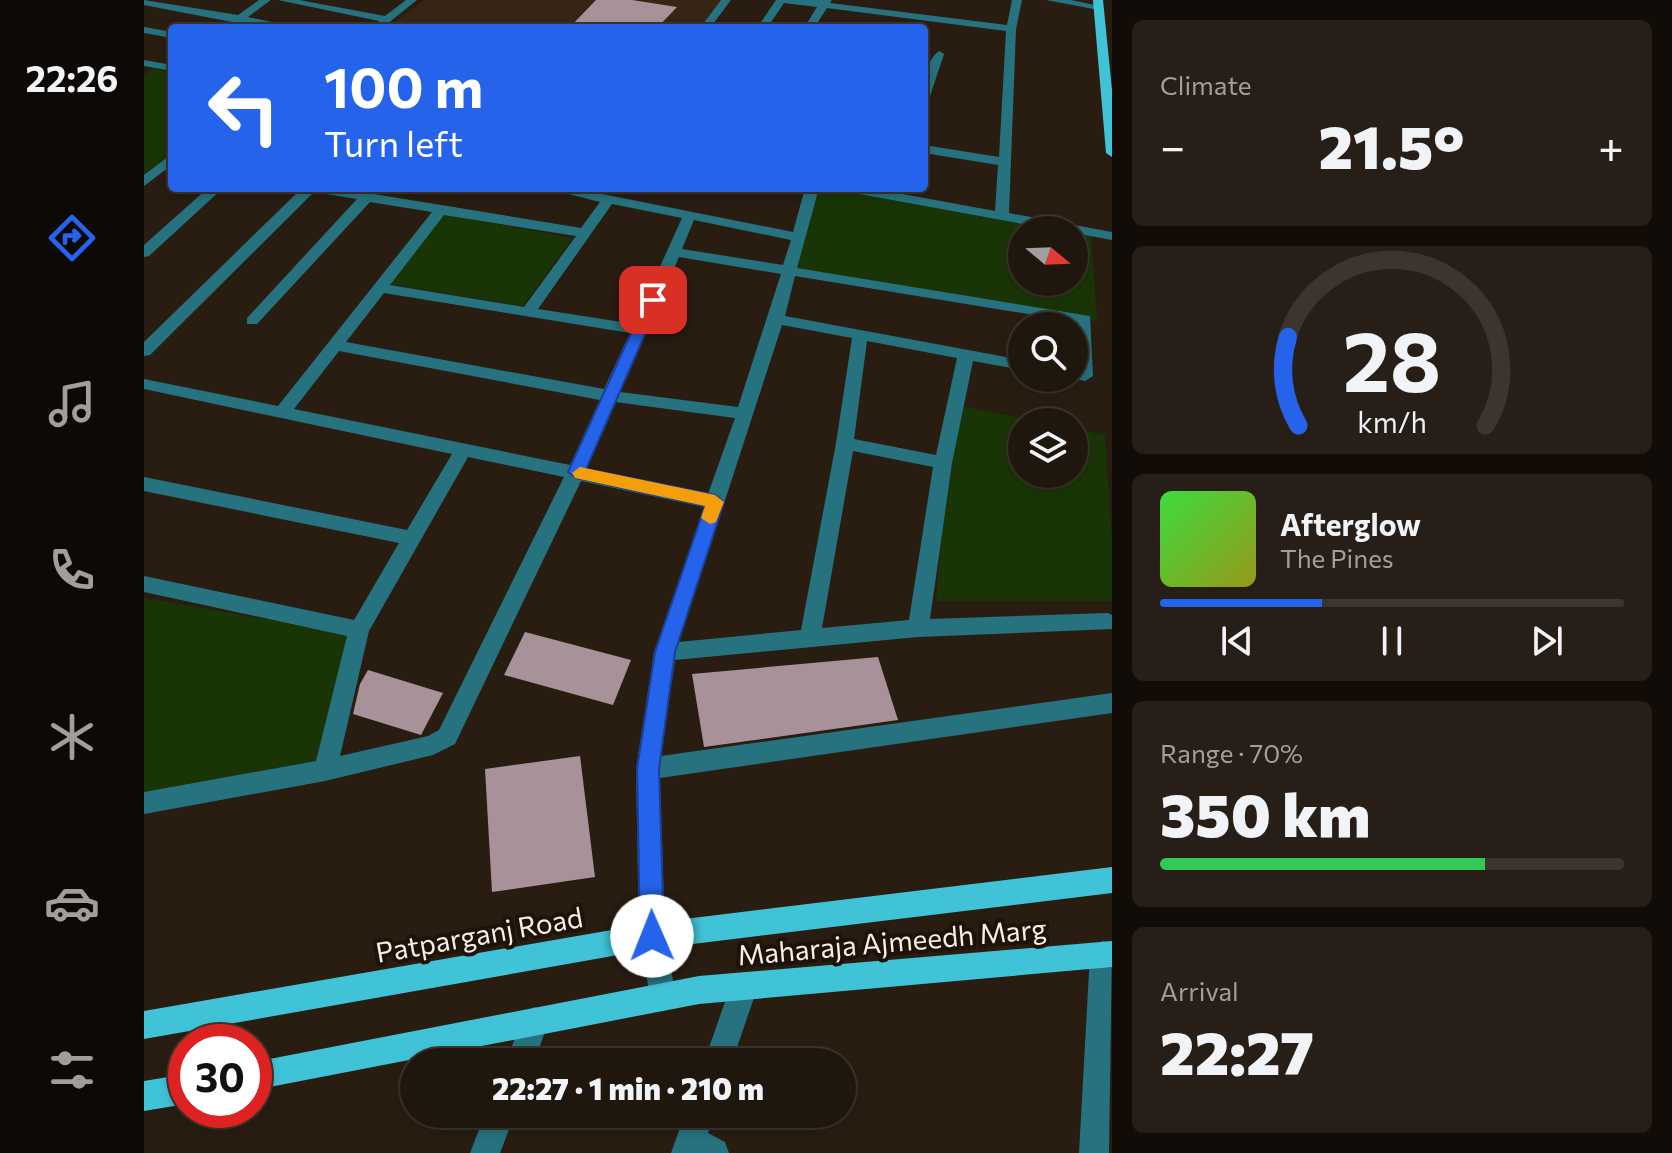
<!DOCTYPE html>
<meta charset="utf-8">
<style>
body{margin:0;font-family:Commissioner,sans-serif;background:#271f17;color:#f1f3f6;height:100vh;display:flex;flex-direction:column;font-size:30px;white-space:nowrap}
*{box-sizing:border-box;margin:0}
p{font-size:26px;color:#a19f9e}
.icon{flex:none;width:44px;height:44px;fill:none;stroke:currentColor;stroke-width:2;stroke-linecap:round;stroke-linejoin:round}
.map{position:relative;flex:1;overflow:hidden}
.drawer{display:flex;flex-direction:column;gap:20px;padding:20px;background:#110c08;width:560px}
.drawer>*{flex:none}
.top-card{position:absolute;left:24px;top:24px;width:760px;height:168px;border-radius:8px;box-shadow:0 4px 12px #0003,0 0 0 2px #3c352e;background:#2563eb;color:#fff;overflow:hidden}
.needle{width:52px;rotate:109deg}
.controls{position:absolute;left:864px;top:216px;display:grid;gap:16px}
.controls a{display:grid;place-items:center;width:80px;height:80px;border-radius:50%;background:#1f160e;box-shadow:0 4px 12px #0003,0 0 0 2px #3c352e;font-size:40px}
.speed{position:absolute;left:24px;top:1024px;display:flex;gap:16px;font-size:40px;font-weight:700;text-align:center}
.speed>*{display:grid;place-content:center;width:104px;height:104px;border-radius:50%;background:#1f160e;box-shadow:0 4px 12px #0003,0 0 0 2px #3c352e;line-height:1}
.speed .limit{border:12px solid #d22;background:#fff;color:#111}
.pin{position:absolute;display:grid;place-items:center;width:68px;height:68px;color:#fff;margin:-34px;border-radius:16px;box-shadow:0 4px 12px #0006}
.me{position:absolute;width:88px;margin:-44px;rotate:359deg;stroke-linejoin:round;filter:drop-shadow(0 0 6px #0008)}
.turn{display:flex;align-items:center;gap:28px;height:168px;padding:0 24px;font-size:36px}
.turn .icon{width:104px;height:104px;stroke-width:2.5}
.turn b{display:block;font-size:56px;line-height:68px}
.big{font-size:60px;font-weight:800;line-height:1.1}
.drawer .widget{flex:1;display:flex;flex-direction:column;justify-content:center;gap:12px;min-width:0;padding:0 28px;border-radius:12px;background:#271f17}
.drawer .dial{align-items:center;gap:0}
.dial svg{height:208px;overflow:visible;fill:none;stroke:#3c352e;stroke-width:7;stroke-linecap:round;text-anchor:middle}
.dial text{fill:#f1f3f6;stroke:none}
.song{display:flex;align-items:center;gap:24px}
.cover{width:96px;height:96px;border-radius:12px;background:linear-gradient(135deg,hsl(120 70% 55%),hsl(60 70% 35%))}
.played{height:8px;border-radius:4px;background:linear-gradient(90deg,#2563eb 35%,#3c352e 35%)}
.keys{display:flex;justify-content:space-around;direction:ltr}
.heat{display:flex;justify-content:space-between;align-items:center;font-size:44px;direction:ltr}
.charge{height:12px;border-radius:6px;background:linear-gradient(90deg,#34c759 70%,#3c352e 0)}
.trip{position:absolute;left:256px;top:1048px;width:456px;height:80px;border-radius:40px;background:#1f160e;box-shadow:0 4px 12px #0003,0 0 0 2px #3c352e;font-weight:800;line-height:80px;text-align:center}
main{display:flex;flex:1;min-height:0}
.dock{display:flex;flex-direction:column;width:144px;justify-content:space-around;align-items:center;background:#0c0906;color:#a19f9e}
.dock .icon{width:56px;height:56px}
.dock .on{color:#2563eb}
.dock b{font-size:36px;color:#f1f3f6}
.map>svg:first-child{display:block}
.built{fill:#362415}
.green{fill:#193506;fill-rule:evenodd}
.building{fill:#a8929a}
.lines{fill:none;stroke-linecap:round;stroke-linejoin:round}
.minor{fill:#26737f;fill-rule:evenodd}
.major{fill:#41c3d7;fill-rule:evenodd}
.route{fill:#2563eb;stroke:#184099;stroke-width:2}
.slow{fill:#f59e0b}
.labels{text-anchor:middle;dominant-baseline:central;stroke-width:8;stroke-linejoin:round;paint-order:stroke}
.near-street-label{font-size:28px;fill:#f7eee7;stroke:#1f1309}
</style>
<main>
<nav class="dock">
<b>22:26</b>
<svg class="icon on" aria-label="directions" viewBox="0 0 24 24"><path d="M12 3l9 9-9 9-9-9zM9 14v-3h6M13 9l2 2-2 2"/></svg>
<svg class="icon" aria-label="music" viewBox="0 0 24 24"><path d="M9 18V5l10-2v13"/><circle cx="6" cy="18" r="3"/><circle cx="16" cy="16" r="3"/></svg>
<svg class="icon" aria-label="phone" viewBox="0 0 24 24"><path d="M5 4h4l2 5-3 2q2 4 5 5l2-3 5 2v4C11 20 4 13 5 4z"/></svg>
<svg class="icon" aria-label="climate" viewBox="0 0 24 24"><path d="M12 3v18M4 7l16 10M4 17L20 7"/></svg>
<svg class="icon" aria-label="car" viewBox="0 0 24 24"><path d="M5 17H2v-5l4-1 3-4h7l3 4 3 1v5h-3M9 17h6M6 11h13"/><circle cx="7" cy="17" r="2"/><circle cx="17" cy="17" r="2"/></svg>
<svg class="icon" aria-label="filters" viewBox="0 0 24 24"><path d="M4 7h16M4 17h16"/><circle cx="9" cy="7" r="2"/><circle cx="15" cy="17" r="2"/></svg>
</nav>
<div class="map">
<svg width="968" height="1153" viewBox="0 0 968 1153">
<rect width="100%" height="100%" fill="#291d12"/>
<path class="built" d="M280,0h298l-21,28h-314z"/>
<g class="green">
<path d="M9,69l19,3v91l-28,23v-111z"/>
<path d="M668,188h36l243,44 6,89 -308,-49zM878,230h52v52h-52z"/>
<path d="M299,214l129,24 -49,68 -133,-22z"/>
<path d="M807,404l91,18h-20v52h52v-46l31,7 7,105v61h-176z"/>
<path d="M0,598l208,36 -41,145 -167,25z"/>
</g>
<g class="building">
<path d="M452,0h36l45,7 -20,21h-88z"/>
<path d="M381,632l106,28 -18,45 -109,-30z"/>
<path d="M734,657l20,63 -194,27 -12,-73z"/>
<path d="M224,670l75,23 -22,42 -68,-21 7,-30z"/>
<path d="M436,756l15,121 -103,15 -7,-123z"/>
</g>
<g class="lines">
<g class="minor">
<path d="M0,0l94,15 21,-15h12l-23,17 53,11 -64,-5 -93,-18z"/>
<path d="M134,0h21l86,16 21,-16h11l-35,28 -10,-1 7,-6z"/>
<path d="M577,0h10l-21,28h-10z"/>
<path d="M632,0h56l-2,3 177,22 5,-25h10l-6,29 -7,184 103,19v8l-38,-7v-3h-18l-213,-39 -2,-3h29l125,23 3,-46 -74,-12v-8l75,12 7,-126 -179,-23 -13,20h-10l13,-21 -33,-4 -17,25h-10z"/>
<path d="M902,0h25l33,7 -5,3z"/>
<path d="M0,27l28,5v6l-28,-5z"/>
<path d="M795,51l5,3 -14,42 -6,3c0,-16 1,-38 15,-48z"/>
<path d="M0,60l28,5v6l-28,-5z"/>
<path d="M28,154v11l-28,21v-11z"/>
<path d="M64,188h15l-74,68 -5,1v-12z"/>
<path d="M158,188h35l244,40 19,-26 -55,-14h27l221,44 12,-44h14l-22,80 293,48 3,60 -8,5 -16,-3h5v-9h3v-47l-282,-46 -10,40 237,44v10l-49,-9 -21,102 -22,156 178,-6 4,2v14l-194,8 -243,23 -14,96 451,-63v20l-452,65 5,158 11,61 -4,10 -10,4 -10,-4 -13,-71 -3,-167 18,-117 50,-145 -123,-26 -126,263 -22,11 -108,26 -181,33v-22l172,-31 31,-125 -203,-44v-16l210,44 45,-77 -255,-52v-14l263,53 45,-76 -308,-65v-10l134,27 154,-194 -62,-10 -113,122h-10v-6l110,-119 -43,-7 -164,163 -6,1v-14zM468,204l70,14 -48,106 -96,-15zM300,215l132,21 -52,71 -134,-22zM550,220l97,20 -8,25 -101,-16zM535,257l102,17 -43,133 -118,-15zM240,293l246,40 -26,56 -258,-47zM638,325l70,13 -16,105 -35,187 -122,12zM723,341l90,17 -21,97 -82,-16zM195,351l261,49 -30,65 -276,-56zM471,402l120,16 -27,76 -122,-25zM709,451l80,16 -24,153 -87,8zM324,457l96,20 -125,253 -11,6 -88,20 29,-125z"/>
<path d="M959,941l9,3 -3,209h-30l11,-199 4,-9z"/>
<path d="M600,972l10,4 4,10 -26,76h-28l30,-86z"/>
<path d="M391,1007l10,4 4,10 -15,41h-28l19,-51z"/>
<path d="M341,1114h30l-15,39h-30z"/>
<path d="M541,1114h30l-7,19 17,9 4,11h-58z"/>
</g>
<g class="major">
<path d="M949,0h10l9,90v67l-6,-4z"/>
<path d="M968,867v26l-460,56 -508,90v-28l508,-88z"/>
<path d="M968,941v26l-413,37 -445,86v-28l445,-86z"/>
<path d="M42,1074v30l-42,7v-30z"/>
</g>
</g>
<path class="route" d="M509,295l7,5 -74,169 129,26 9,7 -49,150 -16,117 5,167 -4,8 -8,4 -9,-4 -3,-8 -3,-167 18,-117 50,-146 -129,-28 -8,-6 78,-172z"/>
<path class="slow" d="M436,467l135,28 9,7 -8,20 -6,2 -9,-6 4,-12 -130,-28 -3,-5z"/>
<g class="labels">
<g class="near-street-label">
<text transform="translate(335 934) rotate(-10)">Patparganj Road</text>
<text transform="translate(748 941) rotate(-5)">Maharaja Ajmeedh Marg</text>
</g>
</g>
</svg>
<div class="controls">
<a><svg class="needle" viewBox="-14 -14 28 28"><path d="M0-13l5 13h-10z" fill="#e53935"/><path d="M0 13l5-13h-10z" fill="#a19f9e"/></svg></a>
<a><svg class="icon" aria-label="search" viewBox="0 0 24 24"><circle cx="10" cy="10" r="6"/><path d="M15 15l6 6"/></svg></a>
<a><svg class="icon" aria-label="layers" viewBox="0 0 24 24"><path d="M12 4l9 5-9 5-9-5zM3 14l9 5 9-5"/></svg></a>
</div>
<div class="speed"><div class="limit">30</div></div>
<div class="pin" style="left:509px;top:300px;background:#d93025"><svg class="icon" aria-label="arrive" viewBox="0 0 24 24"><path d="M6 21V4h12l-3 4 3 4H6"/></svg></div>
<svg class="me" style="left:508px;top:936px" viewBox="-20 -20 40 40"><circle r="19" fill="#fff"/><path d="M0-13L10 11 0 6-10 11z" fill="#2563eb"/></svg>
<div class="trip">22:27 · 1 min · 210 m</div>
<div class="top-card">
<div class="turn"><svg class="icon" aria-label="left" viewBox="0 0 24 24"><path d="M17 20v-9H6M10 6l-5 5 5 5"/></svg><div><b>100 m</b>Turn left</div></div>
</div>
</div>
<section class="drawer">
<div class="widget"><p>Climate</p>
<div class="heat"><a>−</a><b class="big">21.5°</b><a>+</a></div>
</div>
<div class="widget dial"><svg viewBox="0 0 100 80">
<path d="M14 69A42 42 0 1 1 86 69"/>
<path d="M14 69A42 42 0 0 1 10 35" stroke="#2563eb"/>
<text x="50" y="56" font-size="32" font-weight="700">28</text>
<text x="50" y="72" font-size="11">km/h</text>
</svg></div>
<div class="widget">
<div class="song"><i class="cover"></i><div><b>Afterglow</b><p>The Pines</p></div></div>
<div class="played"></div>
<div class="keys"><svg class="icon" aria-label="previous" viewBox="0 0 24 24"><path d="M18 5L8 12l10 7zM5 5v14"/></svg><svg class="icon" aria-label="pause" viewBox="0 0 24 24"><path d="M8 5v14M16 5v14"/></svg><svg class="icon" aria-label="next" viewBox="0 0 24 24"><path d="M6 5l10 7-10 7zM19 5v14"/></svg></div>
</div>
<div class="widget"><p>Range · 70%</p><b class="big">350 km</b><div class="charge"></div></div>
<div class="widget"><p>Arrival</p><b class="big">22:27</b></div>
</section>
</main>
